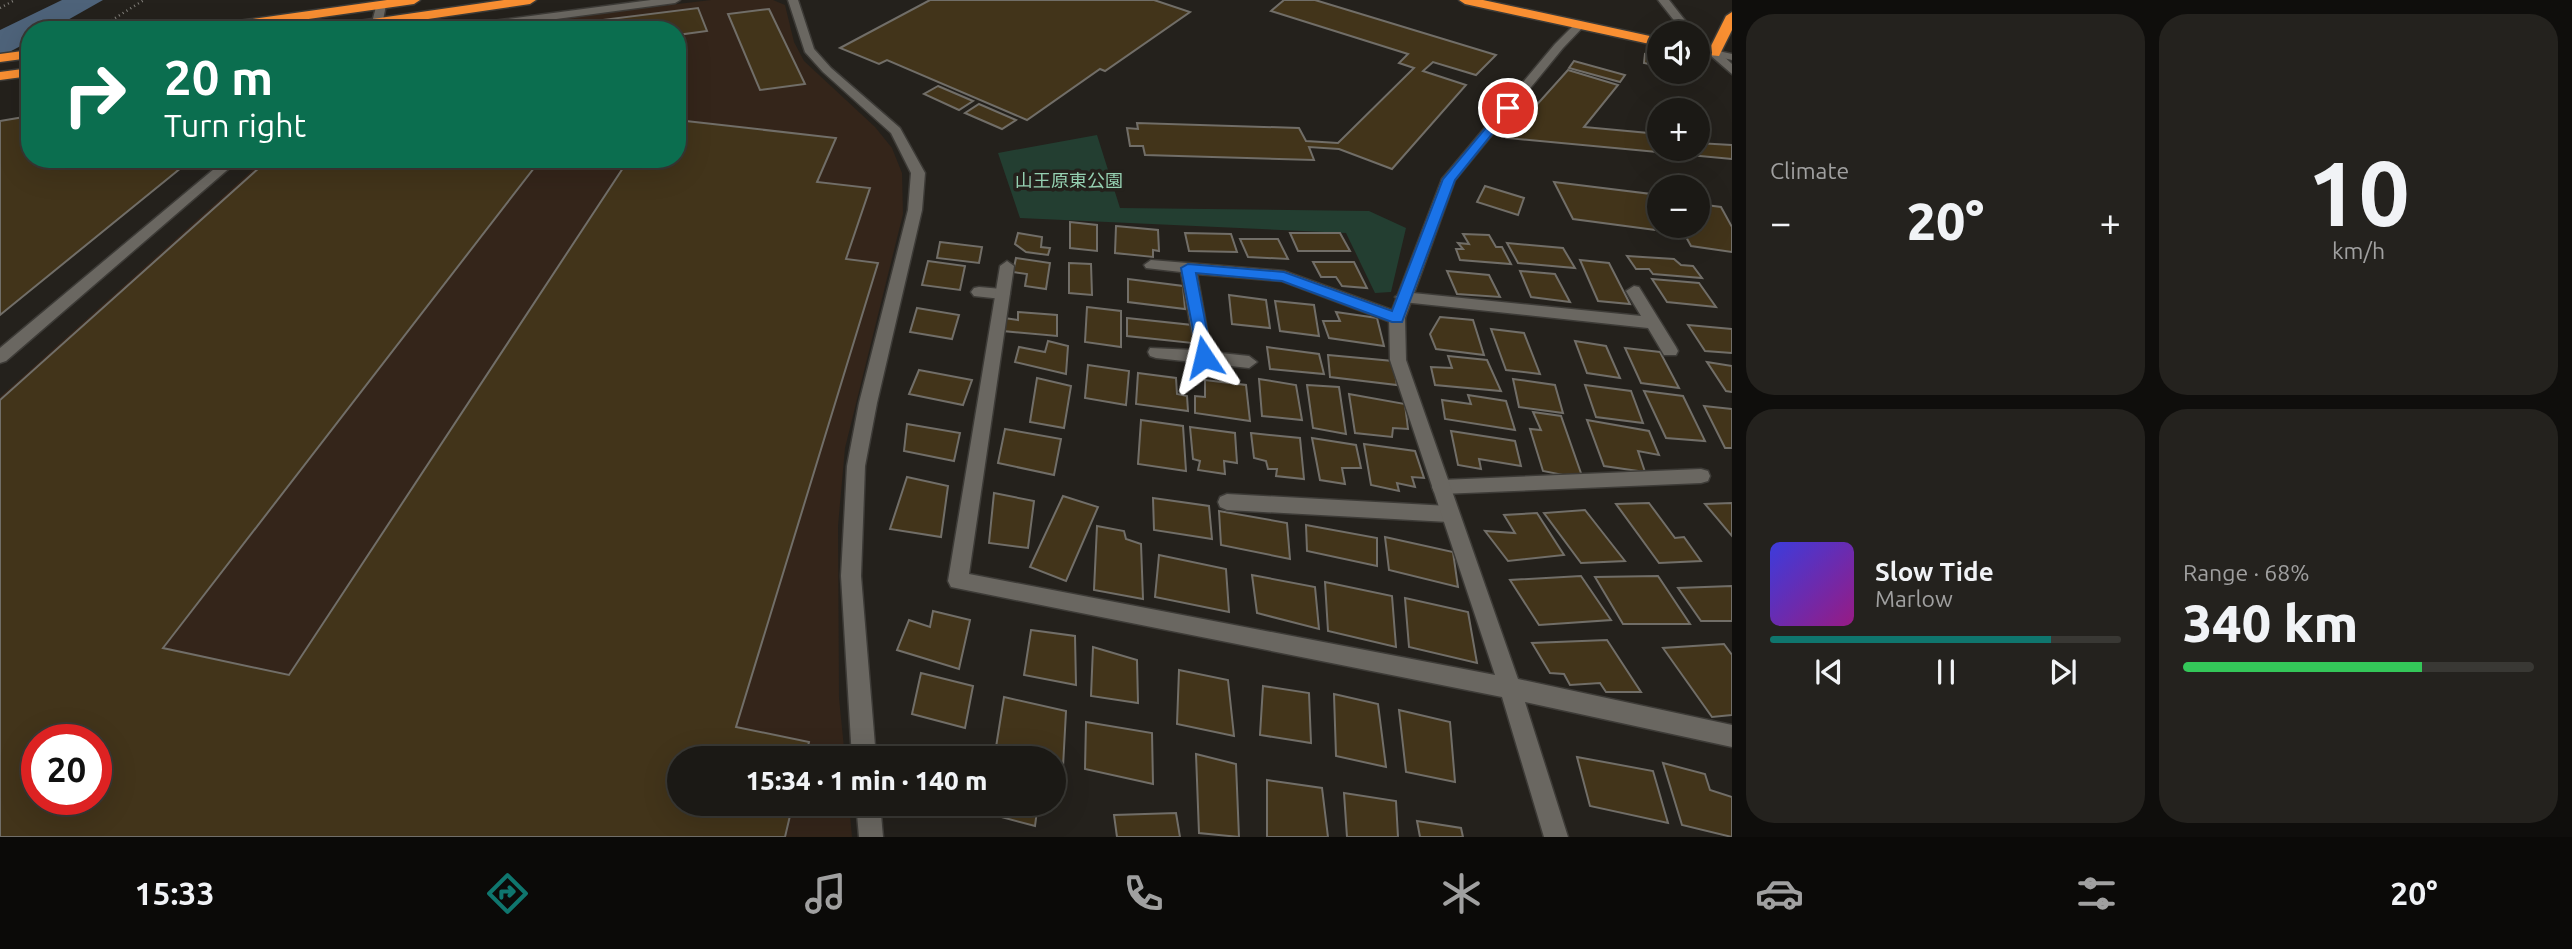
<!DOCTYPE html>
<meta charset="utf-8">
<style>
body{margin:0;font-family:Ubuntu,"Noto Sans JP",sans-serif;background:#24221e;color:#f1f3f6;height:100vh;display:flex;flex-direction:column;font-size:26px;white-space:nowrap}
*{box-sizing:border-box;margin:0}
p{font-size:23px;color:#a0a0a0}
.icon{flex:none;width:38px;height:38px;fill:none;stroke:currentColor;stroke-width:2;stroke-linecap:round;stroke-linejoin:round}
.map{position:relative;flex:1;overflow:hidden}
.side{display:flex;flex-direction:column;gap:14px;padding:14px;background:#0f0e0c;width:840px}
.side>*{flex:none}
.hud{position:absolute;left:21px;top:21px;width:665px;height:147px;border-radius:28px;box-shadow:0 7px 28px #0002,0 0 0 2px #393834;background:#0b6e4f;color:#fff;overflow:hidden}
.controls{position:absolute;left:1647px;top:21px;display:grid;gap:14px}
.controls a{display:grid;place-items:center;width:63px;height:63px;border-radius:50%;background:#1b1915;box-shadow:0 7px 28px #0002,0 0 0 2px #393834;font-size:35px}
.speed{position:absolute;left:21px;top:724px;display:flex;gap:14px;font-size:35px;font-weight:700;text-align:center}
.speed>*{display:grid;place-content:center;width:91px;height:91px;border-radius:50%;background:#1b1915;box-shadow:0 7px 28px #0002,0 0 0 2px #393834;line-height:1}
.speed .limit{border:10px solid #d22;background:#fff;color:#111}
.pin{position:absolute;display:grid;place-items:center;width:60px;height:60px;color:#fff;margin:-30px;border:4px solid #fff;border-radius:50%;box-shadow:0 2px 7px #0007}
.me{position:absolute;width:77px;margin:-38px;rotate:350deg;stroke-linejoin:round;filter:drop-shadow(0 0 5px #0008)}
.turn{display:flex;align-items:center;gap:24px;height:147px;padding:0 28px;font-size:32px}
.turn .icon{width:91px;height:91px;stroke-width:2.5}
.turn b{display:block;font-size:49px;line-height:60px}
.big{font-size:52px;font-weight:800;line-height:1.1}
.side .tile{flex:1;display:flex;flex-direction:column;justify-content:center;gap:10px;min-width:0;padding:0 24px;border-radius:28px;background:#24221e}
.side .dial{align-items:center;gap:0}
.dial b{font-size:91px;line-height:1}
.song{display:flex;align-items:center;gap:21px}
.cover{width:84px;height:84px;border-radius:10px;background:linear-gradient(135deg,hsl(240 70% 55%),hsl(310 70% 35%))}
.played{height:7px;border-radius:4px;background:linear-gradient(90deg,#0f766e 80%,#393834 80%)}
.keys{display:flex;justify-content:space-around;direction:ltr}
.heat{display:flex;justify-content:space-between;align-items:center;font-size:38px;direction:ltr}
.charge{height:10px;border-radius:5px;background:linear-gradient(90deg,#34c759 68%,#393834 0)}
.side .tiles{flex:1;display:grid;gap:14px;grid-template-columns:repeat(2,1fr)}
.trip{position:absolute;left:667px;top:746px;width:399px;height:70px;border-radius:35px;background:#1b1915;box-shadow:0 7px 28px #0002,0 0 0 2px #393834;font-weight:800;line-height:70px;text-align:center}
.tab-bar{display:flex;height:112px;justify-content:space-around;align-items:center;background:#0b0a08;color:#a0a0a0}
.tab-bar .icon{width:49px;height:49px}
.tab-bar .selected{color:#0f766e}
.tab-bar b{font-size:32px;color:#f1f3f6}
main{display:flex;flex:1;min-height:0}
.map>svg:first-child{display:block}
.industrial{fill:#34251a;fill-rule:evenodd}
.green{fill:#233e31}
.water{fill:#4e637a}
.building{fill:#42341a;stroke:#716e68;stroke-width:2;fill-rule:evenodd}
.lines{fill:none;stroke-linecap:round;stroke-linejoin:round}
.lane-casing{stroke:#3d3b37;stroke-width:3}
.street-casing{stroke:#3d3b37;stroke-width:3}
.secondary-casing{stroke:#3d3b37;stroke-width:3}
.highway-casing{stroke:#3d3b37;stroke-width:3}
.path{stroke:#84827d;stroke-width:2.5;stroke-dasharray:1 3.5;stroke-linecap:butt}
.lane{fill:#6a6761;fill-rule:evenodd}
.street{fill:#6a6761;fill-rule:evenodd}
.secondary{fill:#6a6761;fill-rule:evenodd}
.highway{fill:#f98f32;fill-rule:evenodd}
.route{fill:#1a73e8;stroke:#114b97;stroke-width:2}
.labels{text-anchor:middle;dominant-baseline:central;stroke-width:7;stroke-linejoin:round;paint-order:stroke}
.far-park-label{font-size:18px;fill:#95d0b1;stroke:#24211c}
</style>
<main>
<div class="map">
<svg width="1732" height="837" viewBox="0 0 1732 837">
<rect width="100%" height="100%" fill="#24211c"/>
<path class="industrial" d="M711,0h62l12,5 9,37 10,19 71,66 17,21 10,25 1,41 -58,234 -7,78 1,172 6,60h-166v45h170l3,34h-852v-440l265,-238h412v-129h-216zM37,740h59v60h-59z"/>
<path class="green" d="M1097,135l23,73 249,3 37,17 -15,64 -16,1 -29,-60 -326,-15 -22,-65z"/>
<path class="water" d="M62,0h41l-53,30h-20v11l-30,16v-27z"/>
<g class="building">
<path d="M930,0h224l36,12 -85,59 -5,-2 -73,51 -140,-60 -8,4 -39,-16z"/>
<path d="M1284,0h31l181,55 -20,20 -43,-13 -10,9 43,14 -74,84 -53,-20 -30,-2 5,13 -169,-5 -2,-9h-13l-3,-18 11,1 -1,-6 162,5 7,13 32,2 76,-75 -15,-5 9,-9 -137,-43z"/>
<path d="M698,8l9,23 -30,4v-5h-81l-2,-9z"/>
<path d="M769,9l36,75 -45,6 -32,-76z"/>
<path d="M1645,54l14,2v10l-15,-3z"/>
<path d="M1574,61l51,14 -5,7 -51,-14z"/>
<path d="M1568,70l50,15 -34,42 75,7v15h39v-6l34,2v14l-225,-21z"/>
<path d="M938,86l35,15 -14,9 -35,-16z"/>
<path d="M979,104l37,16 -14,9 -37,-16z"/>
<path d="M30,116v43h162l-192,156v-194z"/>
<path d="M677,120l159,18 -19,44 53,6 -24,71 32,4 -142,464 73,15 -4,16h-126v45h114l-8,34h-785v-437l269,-241h272l-378,489 126,27 340,-516h48zM37,740h59v60h-59z"/>
<path d="M1554,182l105,13v31h15l4,7 -105,-14z"/>
<path d="M1485,186l39,12 -6,17 -41,-13z"/>
<path d="M1698,204l23,3 11,20v25l-41,-6 -11,-20h18z"/>
<path d="M1070,222l27,3v26l-27,-3z"/>
<path d="M1116,226l42,4 1,21 -6,-1v7l-38,-4z"/>
<path d="M1018,233l24,4 -1,10 9,1 -2,7 -22,-3 -11,-8z"/>
<path d="M1185,233l46,1 6,18 -48,-1z"/>
<path d="M1290,233h50l10,18h-52z"/>
<path d="M1463,234l26,1 7,12h6l9,17 -51,-4 -4,-11h7l-5,-6 11,1z"/>
<path d="M1240,239h38l10,20 -40,-2z"/>
<path d="M940,242l42,5 -3,16 -42,-5z"/>
<path d="M1507,243l56,5 12,20 -57,-5z"/>
<path d="M1627,256l47,3 7,6 12,1 9,12 -49,-4 -4,-5h-13z"/>
<path d="M1016,258l34,5 -4,26 -21,-3 2,-12 -14,-2z"/>
<path d="M1580,260l29,3 21,41 -32,-3z"/>
<path d="M928,261l37,5 -5,24 -38,-5z"/>
<path d="M1313,262h41l13,26 -25,-2 -6,-9h-15z"/>
<path d="M1069,263l22,1 1,31 -23,-2z"/>
<path d="M1447,271l42,4 11,22 -43,-3z"/>
<path d="M1520,271l35,3 15,28 -39,-5z"/>
<path d="M1128,279l55,7 2,23 -57,-7z"/>
<path d="M1652,279l47,4 17,24 -49,-5z"/>
<path d="M1229,295l37,5 4,28 -38,-4z"/>
<path d="M1275,301l39,4 5,31 -39,-5z"/>
<path d="M1087,307l34,4v36l-36,-5z"/>
<path d="M917,308l42,7 -7,24 -42,-7z"/>
<path d="M1018,312l39,3v21l-54,-5 1,-13 14,2z"/>
<path d="M1336,312l41,6 7,28 -55,-8 -6,-17h17z"/>
<path d="M1440,317l33,3 11,35 -48,-6 -6,-15z"/>
<path d="M1127,318l65,7v18l-65,-7z"/>
<path d="M1688,325l44,4v24l-27,-2z"/>
<path d="M1491,329l33,4 16,41 -34,-4z"/>
<path d="M1048,341l20,5 -2,28 -51,-12 4,-15 26,5z"/>
<path d="M1575,341l31,5 14,32 -33,-5z"/>
<path d="M1267,347l52,7 5,20 -54,-5z"/>
<path d="M1625,348l35,4 19,36 -38,-5z"/>
<path d="M1328,355l65,6 4,24 -67,-8z"/>
<path d="M1448,356l39,4 14,31 -66,-6 -4,-18 21,1z"/>
<path d="M1707,362l25,4v26l-6,-1z"/>
<path d="M1088,365l41,6 -3,34 -41,-7z"/>
<path d="M919,370l53,10 -9,25 -54,-11z"/>
<path d="M1138,373l38,5 1,16 10,2 1,15 -52,-7z"/>
<path d="M1037,378l34,8 -7,42 -34,-6z"/>
<path d="M1259,379l37,6 6,35 -40,-4z"/>
<path d="M1513,379l42,6 8,28 -44,-6z"/>
<path d="M1205,380l41,5 4,36 -55,-8v-17l10,1z"/>
<path d="M1307,385l32,2 7,47 -33,-6z"/>
<path d="M1585,385l46,6 12,32 -47,-6z"/>
<path d="M1644,391l39,5 22,45 -39,-3z"/>
<path d="M1349,394l56,10 3,25 -15,-1 -1,9 -37,-4z"/>
<path d="M1468,395l38,6 9,29 -70,-11 -3,-19 29,4z"/>
<path d="M1704,406l28,3v39h-7z"/>
<path d="M1533,412l28,4 22,63 -40,-8 -13,-42 11,1z"/>
<path d="M1141,420l42,6 3,45 -48,-7z"/>
<path d="M1587,420l62,11 10,24 -21,-4 7,21 -41,-6z"/>
<path d="M907,424l53,9 -6,28 -50,-10z"/>
<path d="M1190,427l45,6 2,30 -13,-2 1,13 -27,-4 2,-9 -7,-2z"/>
<path d="M1005,429l56,10 -7,36 -56,-12z"/>
<path d="M1451,431l64,10 6,25 -42,-7 2,10 -23,-4z"/>
<path d="M1251,433l49,5 4,41 -28,-3 1,-7h-9l-2,-8 -12,-3z"/>
<path d="M1312,438l44,7 5,23h-19l3,16 -25,-4z"/>
<path d="M1364,444l51,7 9,27 -12,-1 3,10 -18,-4 2,8 -28,-6z"/>
<path d="M907,477l41,9 -7,51 -51,-8z"/>
<path d="M994,493l40,8 -6,47 -39,-5z"/>
<path d="M1063,496l35,11 -32,74 -36,-14z"/>
<path d="M1153,498l56,8 3,33 -58,-9z"/>
<path d="M1649,503l26,35 9,-1 17,24 -42,2 -43,-59z"/>
<path d="M1732,503v33l-27,-32z"/>
<path d="M1585,510l40,51 -44,2 -37,-50z"/>
<path d="M1219,511l68,12 3,36 -69,-14z"/>
<path d="M1537,513l27,42 -56,6 -23,-30 30,2 -11,-18z"/>
<path d="M1306,525l71,13v28l-70,-15z"/>
<path d="M1097,526l27,5 2,8 15,5 2,55 -49,-9z"/>
<path d="M1385,537l68,15 5,35 -69,-17z"/>
<path d="M1159,555l67,14 3,43 -74,-15z"/>
<path d="M1252,575l63,12 4,42 -62,-16z"/>
<path d="M1581,576l30,44 -72,5 -29,-45z"/>
<path d="M1658,576l32,48h-67l-28,-47z"/>
<path d="M1325,582l67,14 4,51 -68,-16z"/>
<path d="M1732,586v35h-31l-23,-33z"/>
<path d="M1405,598l63,14 9,51 -68,-16z"/>
<path d="M933,611l37,9 -11,49 -62,-19 12,-30 21,7z"/>
<path d="M1031,630l44,6 1,49 -52,-10z"/>
<path d="M1607,640l34,52h-35l-6,-9 -30,2 -6,-11 -14,-1 -18,-30z"/>
<path d="M1724,644l8,11v60l-20,2 -49,-69z"/>
<path d="M1093,647l44,13 1,43 -47,-7z"/>
<path d="M1179,670l49,10 6,56 -57,-12z"/>
<path d="M921,673l52,13 -8,42 -53,-14z"/>
<path d="M1263,686l46,7 2,50 -51,-8z"/>
<path d="M1334,694l44,10 8,63 -50,-11z"/>
<path d="M1004,697l62,14 -3,56 -9,-3v-6h-22l-36,-11z"/>
<path d="M1399,710l51,12 5,60 -49,-10z"/>
<path d="M1086,722l66,11 1,51 -68,-15z"/>
<path d="M1196,754l40,10 3,73 -40,-4z"/>
<path d="M1577,757l76,14 15,52 -78,-17z"/>
<path d="M1663,763l42,11 5,16 22,7v40l-50,-12z"/>
<path d="M1267,780l55,8 6,49h-61z"/>
<path d="M1344,793l52,8 2,36h-51z"/>
<path d="M949,803h89l-3,23z"/>
<path d="M1176,813l4,24h-63l-3,-22z"/>
<path d="M1417,821l44,7 2,9h-43z"/>
</g>
<g class="lines">
<g class="lane-casing">
<g id="lane">
<path d="M1658,0h11l26,33h-11z"/>
<path d="M1698,37l20,14v4h-8l-12,-10z"/>
<path d="M1151,260l133,11 119,43 2,4 -2,4h-12l-109,-41 -85,-7 14,78 38,4 8,6 -8,6 -93,-10 -6,-2 -2,-4 2,-4 45,2 -14,-78 -35,-4 -2,-3z"/>
<path d="M1634,286l5,1 37,60 2,4 -2,4h-12l-16,-27 -245,-26 -8,-5 8,-5 238,24 -15,-25z"/>
<path d="M979,287l23,2 8,5 -8,5 -28,-3 -3,-4 3,-4z"/>
<path d="M1701,469l7,2 2,5 -2,5 -7,2 -260,11 -7,-2 -2,-5 2,-5 7,-2z"/>
<path d="M1227,494l222,12 7,3 3,5 -3,5 -7,3 -222,-12 -7,-3 -2,-5 2,-5z"/>
</g>
</g>
<g class="street-casing">
<g id="street">
<path d="M651,0h29l-5,3 -201,27h-32l5,-3z"/>
<path d="M788,0h10l16,49 17,19 69,60 25,45 -3,37 -45,193 -12,63 -4,110 15,182h-24l-11,-182 6,-110 12,-63 49,-193 3,-37 -20,-40 -68,-61 -18,-20z"/>
<path d="M1576,23l9,2 -22,23 -108,132 -50,138 1,42 112,319 214,46v22l-207,-45 43,135h-24l-42,-140 -551,-110 -3,-6 52,-315 7,-5 7,5 -45,308 526,101 -105,-315 -1,-42 53,-139 113,-135z"/>
<path d="M1710,51h8l14,13v10l-22,-19z"/>
<path d="M856,803h24l3,34h-24z"/>
</g>
</g>
<g class="secondary-casing">
<g id="secondary">
<path d="M377,3l9,2 -5,25h-11z"/>
<path d="M1714,50l18,4v6l-22,-5 -2,-2z"/>
<path d="M226,159h14l-234,202 -6,2v-15z"/>
</g>
</g>
<g class="highway-casing">
<g id="highway">
<path d="M387,0h33l-6,4 -182,26h-35l6,-4z"/>
<path d="M504,0h32l-6,4 -177,26h-35l6,-4z"/>
<path d="M1459,0h24l176,38v8l-194,-42z"/>
<path d="M1732,12v18l-13,26 -21,-2v-8l12,2 16,-32z"/>
<path d="M30,50v8l-30,4v-8z"/>
<path d="M30,68v8l-30,4v-8z"/>
</g>
</g>
<g class="path">
<path d="M0,8l15,-8"/>
<path d="M96,30l48,-30"/>
</g>
<use href="#lane" class="lane"/>
<use href="#street" class="street"/>
<use href="#secondary" class="secondary"/>
<use href="#highway" class="highway"/>
</g>
<path class="route" d="M1504,106l9,2 -58,72 -53,142h-10l-110,-41 -86,-8 16,84 -8,6 -5,-2 -18,-93 7,-4 96,8 108,39 51,-132z"/>
<g class="labels">
<g class="far-park-label">
<text x="1069" y="180">山王原東公園</text>
</g>
</g>
</svg>
<div class="controls">
<a><svg class="icon" aria-label="sound" viewBox="0 0 24 24"><path d="M4 9h4l5-4v14l-5-4H4zM17 9q2 3 0 6"/></svg></a>
<a>+</a>
<a>−</a>
</div>
<div class="speed"><div class="limit">20</div></div>
<div class="pin" style="left:1508px;top:108px;background:#d93025"><svg class="icon" aria-label="arrive" viewBox="0 0 24 24"><path d="M6 21V4h12l-3 4 3 4H6"/></svg></div>
<svg class="me" style="left:1204px;top:357px" viewBox="-20 -20 40 40"><path d="M0-17L14 15 0 8-14 15z" fill="#1a73e8" stroke="#fff" stroke-width="4"/></svg>
<div class="trip">15:34 · 1 min · 140 m</div>
<div class="hud">
<div class="turn"><svg class="icon" aria-label="right" viewBox="0 0 24 24"><path d="M7 20v-9h11M14 6l5 5-5 5"/></svg><div><b>20 m</b>Turn right</div></div>
</div>
</div>
<section class="side">
<div class="tiles">
<div class="tile"><p>Climate</p>
<div class="heat"><a>−</a><b class="big">20°</b><a>+</a></div>
</div>
<div class="tile dial"><b>10</b><p>km/h</p></div>
<div class="tile">
<div class="song"><i class="cover"></i><div><b>Slow Tide</b><p>Marlow</p></div></div>
<div class="played"></div>
<div class="keys"><svg class="icon" aria-label="previous" viewBox="0 0 24 24"><path d="M18 5L8 12l10 7zM5 5v14"/></svg><svg class="icon" aria-label="pause" viewBox="0 0 24 24"><path d="M8 5v14M16 5v14"/></svg><svg class="icon" aria-label="next" viewBox="0 0 24 24"><path d="M6 5l10 7-10 7zM19 5v14"/></svg></div>
</div>
<div class="tile"><p>Range · 68%</p><b class="big">340 km</b><div class="charge"></div></div>
</div>
</section>
</main>
<nav class="tab-bar">
<b>15:33</b>
<svg class="icon selected" aria-label="directions" viewBox="0 0 24 24"><path d="M12 3l9 9-9 9-9-9zM9 14v-3h6M13 9l2 2-2 2"/></svg>
<svg class="icon" aria-label="music" viewBox="0 0 24 24"><path d="M9 18V5l10-2v13"/><circle cx="6" cy="18" r="3"/><circle cx="16" cy="16" r="3"/></svg>
<svg class="icon" aria-label="phone" viewBox="0 0 24 24"><path d="M5 4h4l2 5-3 2q2 4 5 5l2-3 5 2v4C11 20 4 13 5 4z"/></svg>
<svg class="icon" aria-label="climate" viewBox="0 0 24 24"><path d="M12 3v18M4 7l16 10M4 17L20 7"/></svg>
<svg class="icon" aria-label="car" viewBox="0 0 24 24"><path d="M5 17H2v-5l4-1 3-4h7l3 4 3 1v5h-3M9 17h6M6 11h13"/><circle cx="7" cy="17" r="2"/><circle cx="17" cy="17" r="2"/></svg>
<svg class="icon" aria-label="filters" viewBox="0 0 24 24"><path d="M4 7h16M4 17h16"/><circle cx="9" cy="7" r="2"/><circle cx="15" cy="17" r="2"/></svg>
<b>20°</b>
</nav>
